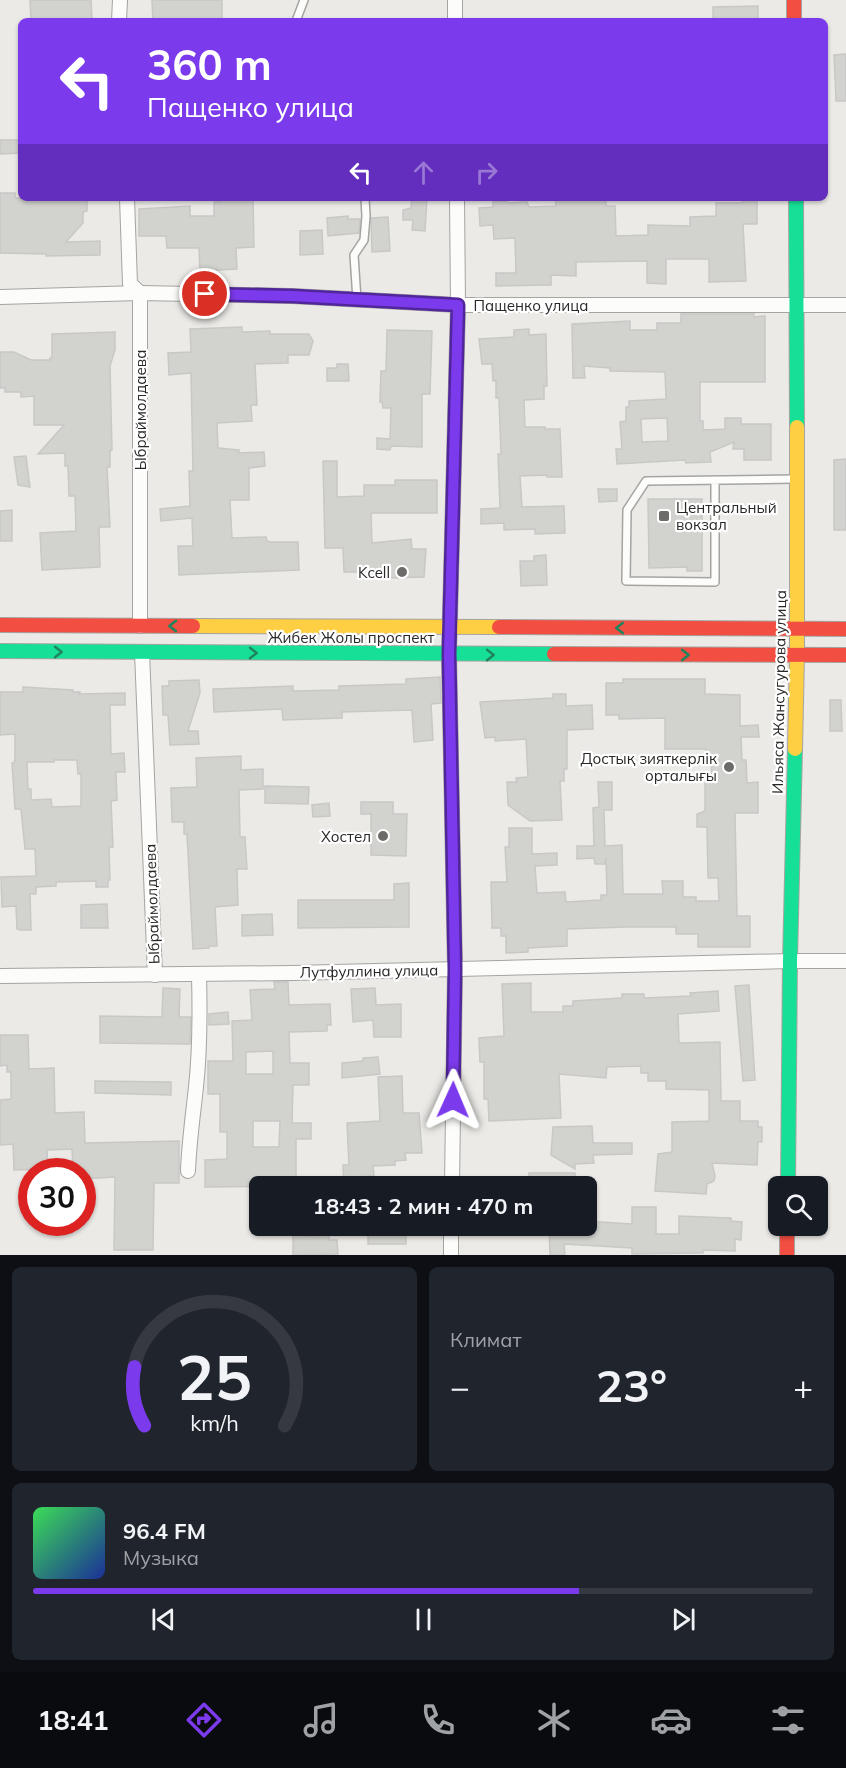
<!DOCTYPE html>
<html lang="ru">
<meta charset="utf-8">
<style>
body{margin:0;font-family:Mulish,sans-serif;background:#20242c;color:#f1f3f6;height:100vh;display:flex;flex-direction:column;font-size:22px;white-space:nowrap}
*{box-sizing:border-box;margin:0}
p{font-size:20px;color:#9ea1a6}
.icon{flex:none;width:33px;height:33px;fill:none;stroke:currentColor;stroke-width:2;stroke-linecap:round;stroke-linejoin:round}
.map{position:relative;height:1255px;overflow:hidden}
.details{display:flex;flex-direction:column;gap:12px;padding:12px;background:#0d0f14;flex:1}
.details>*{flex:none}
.hud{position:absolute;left:18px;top:18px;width:810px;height:183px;border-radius:9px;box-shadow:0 2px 4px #0004;background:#7c3aed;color:#fff;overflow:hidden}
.tools{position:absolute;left:768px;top:1176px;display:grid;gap:12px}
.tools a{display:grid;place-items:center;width:60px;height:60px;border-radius:9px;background:#171b24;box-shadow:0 2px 4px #0004;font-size:30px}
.speed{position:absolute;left:18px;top:1158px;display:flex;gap:12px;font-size:30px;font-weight:700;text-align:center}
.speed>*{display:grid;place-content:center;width:78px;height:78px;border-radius:50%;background:#171b24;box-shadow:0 2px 4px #0004;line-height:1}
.speed .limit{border:9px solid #d22;background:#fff;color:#111}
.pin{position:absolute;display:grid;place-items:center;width:51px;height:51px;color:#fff;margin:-26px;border:3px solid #fff;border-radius:50%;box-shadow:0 2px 6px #0007}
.me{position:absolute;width:66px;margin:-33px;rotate:1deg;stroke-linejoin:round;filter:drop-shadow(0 0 4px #0008)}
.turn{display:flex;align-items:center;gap:21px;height:126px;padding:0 30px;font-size:27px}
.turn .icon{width:78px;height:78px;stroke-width:2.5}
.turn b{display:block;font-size:42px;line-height:51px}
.lanes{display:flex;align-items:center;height:57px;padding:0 30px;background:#0003;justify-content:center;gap:30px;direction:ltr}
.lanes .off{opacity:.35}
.big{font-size:45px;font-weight:700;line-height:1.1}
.details .widget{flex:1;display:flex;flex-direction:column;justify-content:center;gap:9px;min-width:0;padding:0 21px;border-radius:9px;background:#20242c}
.details .dial{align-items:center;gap:0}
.dial svg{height:156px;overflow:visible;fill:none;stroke:#363941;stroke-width:7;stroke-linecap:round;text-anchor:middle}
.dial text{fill:#f1f3f6;stroke:none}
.song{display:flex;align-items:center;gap:18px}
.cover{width:72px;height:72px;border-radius:9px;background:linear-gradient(135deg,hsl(130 70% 55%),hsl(230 70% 35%))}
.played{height:6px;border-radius:3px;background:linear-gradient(90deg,#7c3aed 70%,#363941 70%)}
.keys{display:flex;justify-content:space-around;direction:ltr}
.heat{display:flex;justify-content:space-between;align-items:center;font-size:33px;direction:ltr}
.details .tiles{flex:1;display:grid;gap:12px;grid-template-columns:1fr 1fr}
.widget:last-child{grid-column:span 2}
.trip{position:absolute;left:249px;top:1176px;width:348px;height:60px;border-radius:9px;background:#171b24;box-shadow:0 2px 4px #0004;font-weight:700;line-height:60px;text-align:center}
.dock{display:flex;height:96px;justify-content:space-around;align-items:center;background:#090b0e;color:#9ea1a6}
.dock .icon{width:42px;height:42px}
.dock .active{color:#7c3aed}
.dock b{font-size:27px;color:#f1f3f6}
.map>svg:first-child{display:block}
.building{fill:#d2d2cf;stroke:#c9c8c6;stroke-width:1.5;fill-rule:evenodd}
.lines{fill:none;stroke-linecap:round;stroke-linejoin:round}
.lane-casing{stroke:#a5a4a1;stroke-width:10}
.street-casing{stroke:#a5a4a1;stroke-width:16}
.fast-casing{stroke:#a5a4a1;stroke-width:16}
.slow-casing{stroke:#a5a4a1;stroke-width:16}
.jam-casing{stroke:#a5a4a1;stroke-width:16}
.lane{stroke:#fcfcfb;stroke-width:7}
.street{stroke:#fcfcfb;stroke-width:14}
.fast{stroke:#16e098;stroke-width:14}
.slow{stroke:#ffcf43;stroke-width:14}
.jam{stroke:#f24e42;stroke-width:14}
.oneway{stroke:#1f845e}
.route-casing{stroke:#51269a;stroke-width:15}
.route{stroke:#7c3aed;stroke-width:10}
.poi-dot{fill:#6c6b69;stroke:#fff;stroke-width:2}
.labels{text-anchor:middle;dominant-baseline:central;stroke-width:4.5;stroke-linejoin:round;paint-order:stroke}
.street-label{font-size:15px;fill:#282725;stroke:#fff}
.poi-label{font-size:15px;fill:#282725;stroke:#fff;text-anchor:end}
</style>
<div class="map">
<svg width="846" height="1255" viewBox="0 0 846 1255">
<rect width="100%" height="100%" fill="#ebeae7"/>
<g class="building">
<path d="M30,0h61l1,21h-61z"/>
<path d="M152,0h70v21h-69z"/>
<path d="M758,6v13l-45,1v-13z"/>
<path d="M846,54v47h-10l-2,-46z"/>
<path d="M0,140h21v13l-21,1z"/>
<path d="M0,193h15v5h72v13l-4,1v11l-17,19 34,-1v14l-54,1v-2l-46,-1z"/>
<path d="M220,198h33l1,49 -18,1 1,21 -37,2 -1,-23h-32l-1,-12h-27v-27l51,-3v10h24v-14h6z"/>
<path d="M412,198h15l-2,33 -13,-1 1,-10h-10v-10l8,-2z"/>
<path d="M555,198h51v8h9l1,30 32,-1v-10l42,1v-9l26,-1v-13h27v-3h14v24h-14l3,57 -37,1v-23h-43v25l-19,-1v-22l-71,1v14l-25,-1v10l-55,1v-13h20l-1,-35 -21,1 -1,-14 -13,1 -1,-18 14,-1v-6h13l2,2 19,-1 2,5 27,-1z"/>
<path d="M348,216v3h12l-1,14 -31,3 -1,-18z"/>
<path d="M388,217l2,34 -18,1 -1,-34z"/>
<path d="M322,230l1,24 -23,1v-24z"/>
<path d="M681,314h73v3l11,-1v66h-65v39h3v9l22,-1v-11h16v6h30v36h-27v-11h-11l1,-7 -24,10 1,10 -25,1 -1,-3 -68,4 -1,-15h6l-2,-27 6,-1v-14h3v-6l37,-2 -1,-27 -55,-1v-3l-26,-2 1,12h-12l-1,-54 58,-3v9h27v-7h24zM667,418l1,23 -26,1 -1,-23z"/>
<path d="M242,327v5l28,-1v3h39l4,7 -4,14h-21v8l-33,1 2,41h-6l1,16 -35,2 1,25 21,2v3l25,-1 1,14 -16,2v32h-19l2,38 34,-1 1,4 4,1h27l1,28 -120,5 -1,-29h15l-1,-28 -31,3 -1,-12 30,-3 -1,-35h4l-2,-98 -22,2 -1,-22 23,-1 -1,-23z"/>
<path d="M529,329v6l17,-1 1,52h-3v13l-20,1 1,27h20v2h15l2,48h-15v-2l-27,1 2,31 42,-1 1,27 -30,1v-5l-31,1v-7l-23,1v-15l19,-1 -2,-54h3l-2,-56h-3v-18l-3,1 -1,-17h-10l-3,-25 35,-2v-7z"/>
<path d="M387,330l45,1 -2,63h-8v53l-31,-1 -1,4 -13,-1v-11l13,1 1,-31h-8l-1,-6h-2l1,-31h5z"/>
<path d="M115,332v18l-5,16 2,84 -2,1v16h-3l3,60h-11l1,40 -58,3 -2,-37 36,-2 -1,-35h-6l-1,-30h-3v-13l-27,1 26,-29h-30v-29l-13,1v-5h-16v-4h-5v-36h14l17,8h19v-2h2v-24z"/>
<path d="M337,364h11l1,17h-22v-13h10z"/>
<path d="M26,456l4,31 -12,-2 -4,-28z"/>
<path d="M846,459v71h-12v-70z"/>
<path d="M323,461h14v36l27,-1v-11h31v-5h42v33h-66l1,30 39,-4 1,10h14l-2,28 -33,1v-4l-29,1v-3h-18l-1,-24h-18z"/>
<path d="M598,489h19v12l-18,1z"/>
<path d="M648,499h54v72h-15v-4l-38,1z"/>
<path d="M12,510v31h-12v-30z"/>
<path d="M546,555l1,30 -26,1 -1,-25h14v-5z"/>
<path d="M440,677l1,26 -10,1 2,36 -19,2 -2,-32 -70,2v6l-59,2 -1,-11 -68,3 -1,-23 80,-3v5l46,-1v-4l67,-2v-5z"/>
<path d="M623,679h82v15l35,1v31l18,-1 1,12h-18l1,23h4l1,23 11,-1v31h-23l2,103h13v31h-52v-13h-22v-7h-50l-59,2v17l-39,2v4l-22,1v-17h-5v-8h-9l-1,-46h16l-2,-35h4v-19h23v26l25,-1v12l-22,1 2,27 28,-1 1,10 35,-2v-5h6l-1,-37 -1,6h-10l-1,-6 -17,1v-13h17l-1,-38 6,-1 -1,-25h14v28h-8l1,36 17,-1 1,49h40l-1,-13h21v16h13v4h23l-1,-23h-10l-1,-51h-10v-13l8,-3v-28h7l-1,-28h-5v-6h-41v-31l-46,1v-4h-13v-32h17z"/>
<path d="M199,680l1,13 -12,38h10l1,13 -29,1 -2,-30h-5l-1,-29h7v-5z"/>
<path d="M23,687l50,3v2h7l-1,2 46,-1v12h-15l1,49 13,-1 1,19h-9l1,28 -6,1 2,46h-4l1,33h-2v7h-12v-6l-40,1v4l-20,1v7h-6l1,36h-11l-3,-1 -1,-23 -14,1 -1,-30 35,-1 -1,-27h-10l-4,-40h-6l-3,-46h2l1,-5v-24l-15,1v-43h23zM54,760h23l1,14h3v32l-29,1 -1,-8 -20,1v-11h-3l-1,-27h27z"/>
<path d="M553,694h13v12l26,-1 1,24 -26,1v39h-3v12h-4l2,39 -32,1 -22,-16 -1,-23h10l-1,-4 12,-1 -2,-38 -31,2v-4l-10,1 -5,-36 73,-4z"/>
<path d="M830,700h11l1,31h-12z"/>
<path d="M241,756v14l22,-1v20l-24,1 1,47h5l2,32h-10l1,36 -23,2 2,39h-8v2l-16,1 -6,-115h-3v-12h-12l-1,-34 26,-1 -1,-29z"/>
<path d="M265,786l44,1 -1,17 -43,-1z"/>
<path d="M361,802h32v12h14l-1,42 -35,-1v-41h-10z"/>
<path d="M329,803l1,13 -17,1 -1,-12z"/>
<path d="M409,883v44l-111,1v-28h96v-16z"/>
<path d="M107,904l1,24h-27v-23z"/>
<path d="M272,914l1,21 -31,1v-21z"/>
<path d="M274,982h14l1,23 41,-1 1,21h-4v6l-38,1 1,31h19v22h-16l-1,38h19v16h-15v47l-91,1v-27l22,-1v-27h-7v-38h-12v-33h25l-1,-40 20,-1 -2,-30 25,-1zM273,1051v23h-27v-22zM253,1121h27l-1,26h-26z"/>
<path d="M531,983v29h32v-6h10v-5l49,-3v-4h22v4l47,-2 -1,-3 28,-2 1,20 -41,3 1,29 41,-1 1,59h19v20h18v6h4v15h-4l-1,23 -45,-2 3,13 -1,5 -7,3 -1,10 -51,-3 3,-37 14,-2v-30l37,-1v-31l-43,-1v-8h-18v-8h-7v-7l-34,1 -1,11 -47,-4 2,44 -72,3 -1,-22h-4v-37h-4l-1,-24 25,-2 -2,-52z"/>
<path d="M749,985l6,95 -12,1 -8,-95z"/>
<path d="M163,988l17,1 -1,28h12l-1,27 -90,-1v-27l62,1z"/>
<path d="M375,988l1,17 25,-1v33h-27l-1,-17 -20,2 -2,-33z"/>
<path d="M228,1012l1,12 -20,1v-11z"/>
<path d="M0,1035h28l1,34 25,-1 1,45 29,-1 1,31 94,-2v42h-25l-1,67h-39l1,-73 -33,2v-7h-9l-1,-23 -25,1 1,19 -34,1 -1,-26 -13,1v-45l11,-1v-27h-4v-7l-7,1z"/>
<path d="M378,1057l2,17 -38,4v-15l21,-2v-3z"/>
<path d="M402,1076l1,37h16l3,40h-17l1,7 -11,1v4l-22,1 1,10h-6l1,10h-25l-1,-21h6l-2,-42 33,-2 -2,-44z"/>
<path d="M95,1081l76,1v13l-76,-2z"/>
<path d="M592,1126l1,17h39v11l-39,1 1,8 -19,1v5l-24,-14 2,-28z"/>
<rect x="529" y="1173" width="46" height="13"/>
<path d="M632,1207h24v27h23v-18l52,2v3l11,1 -1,18 -6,-1v12l-31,-1 -1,3 -71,1v-6l-68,-4 1,11h-15l-1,-29h37v-5l46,3z"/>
<path d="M293,1226h12v10l24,-1v5h8l1,14 -45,1z"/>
<rect x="368" y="1226" width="38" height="18"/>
</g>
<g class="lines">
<g class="lane-casing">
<g id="lane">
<path d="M296,21l8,-21"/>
<path d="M357,300l-3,-45 10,-15 2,-24 -1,-18"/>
<path d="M715,480v102l-89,-1 1,-71 19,-29 149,-2"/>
</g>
</g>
<g class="street-casing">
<g id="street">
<path d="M455,0v21"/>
<path d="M119,21l1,-21"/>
<path d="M127,198l3,86 10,9v333"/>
<path d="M0,297l140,-4 152,3 166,9h388"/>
<path d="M142,652l13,323"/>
<path d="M0,976l292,-3 498,-12h56"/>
<path d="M188,1171c1,-28 5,-56 8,-84 4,-37 4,-75 3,-112"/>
<path d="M452,1186l3,-217 -6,-314 9,-350 -1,-107"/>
<path d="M451,1255v-29"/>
</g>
</g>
<g class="fast-casing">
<g id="fast">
<path d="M796,198l1,229"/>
<path d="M0,651l554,3"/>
<path d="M788,1186l2,-225 5,-212"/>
</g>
</g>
<g class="slow-casing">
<g id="slow">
<path d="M193,626l306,1"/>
<path d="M795,749l2,-94v-228"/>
</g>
</g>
<g class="jam-casing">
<g id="jam">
<path d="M794,0v21"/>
<path d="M0,625l193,1"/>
<path d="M499,627l347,2"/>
<path d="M554,654l292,1"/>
<path d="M787,1226v29"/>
</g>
</g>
<use href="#lane" class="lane"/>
<use href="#street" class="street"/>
<use href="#fast" class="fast"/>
<use href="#slow" class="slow"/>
<use href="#jam" class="jam"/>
</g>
<defs><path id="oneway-chevron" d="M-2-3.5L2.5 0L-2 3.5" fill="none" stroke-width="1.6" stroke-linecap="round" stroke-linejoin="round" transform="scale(1.5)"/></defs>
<g class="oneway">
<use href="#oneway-chevron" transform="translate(173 626) rotate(-180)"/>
<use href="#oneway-chevron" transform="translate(620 628) rotate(-180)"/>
<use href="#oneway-chevron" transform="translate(58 652)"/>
<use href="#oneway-chevron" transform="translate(253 653)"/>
<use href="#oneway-chevron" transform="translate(490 655)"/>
<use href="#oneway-chevron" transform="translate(685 655)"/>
</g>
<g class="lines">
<g class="route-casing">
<path id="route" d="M205,294l87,2 166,9 -9,349 6,315 -2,131"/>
</g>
<use href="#route" class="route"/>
</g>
<g class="poi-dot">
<rect x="658" y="510" width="12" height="12" rx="3"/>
<circle cx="402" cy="572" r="6"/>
<circle cx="729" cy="767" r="6"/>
<circle cx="383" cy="836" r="6"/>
</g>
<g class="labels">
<g class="street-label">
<text x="531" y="305">Пащенко улица</text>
<text transform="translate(140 410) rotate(-90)">Ыбраймолдаева</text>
<text x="351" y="637">Жибек Жолы проспект</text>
<text transform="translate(779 692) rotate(-89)">Ильяса Жансугурова улица</text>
<text transform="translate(152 904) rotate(-92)">Ыбраймолдаева</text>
<text transform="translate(369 971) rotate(-1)">Лутфуллина улица</text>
</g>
<g class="poi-label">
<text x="676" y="507" text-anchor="start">Центральный<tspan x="676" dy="17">вокзал</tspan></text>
<text x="390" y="572">Kcell</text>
<text x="717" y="758">Достық зияткерлік<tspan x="717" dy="17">орталығы</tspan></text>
<text x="371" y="836">Хостел</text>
</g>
</g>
</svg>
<div class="tools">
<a><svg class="icon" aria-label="search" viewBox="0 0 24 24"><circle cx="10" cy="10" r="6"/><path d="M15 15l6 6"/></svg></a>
</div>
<div class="speed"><div class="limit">30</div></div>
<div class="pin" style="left:205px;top:294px;background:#d93025"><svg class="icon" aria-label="arrive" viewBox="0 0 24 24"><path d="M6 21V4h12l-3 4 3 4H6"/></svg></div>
<svg class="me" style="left:453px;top:1100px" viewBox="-20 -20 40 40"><path d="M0-17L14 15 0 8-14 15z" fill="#7c3aed" stroke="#fff" stroke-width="4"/></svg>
<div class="trip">18:43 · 2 мин · 470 m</div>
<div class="hud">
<div class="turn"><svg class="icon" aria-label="left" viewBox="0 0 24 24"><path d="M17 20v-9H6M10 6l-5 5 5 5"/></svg><div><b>360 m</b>Пащенко улица</div></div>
<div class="lanes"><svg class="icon" aria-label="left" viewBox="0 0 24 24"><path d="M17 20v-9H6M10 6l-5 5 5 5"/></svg><svg class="icon off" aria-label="ahead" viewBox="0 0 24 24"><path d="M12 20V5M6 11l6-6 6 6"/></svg><svg class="icon off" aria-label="right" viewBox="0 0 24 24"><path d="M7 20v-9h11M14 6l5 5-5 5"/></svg></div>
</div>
</div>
<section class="details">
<div class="tiles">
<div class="widget dial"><svg viewBox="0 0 100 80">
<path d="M14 69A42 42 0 1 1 86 69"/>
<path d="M14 69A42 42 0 0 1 9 39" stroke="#7c3aed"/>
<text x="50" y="56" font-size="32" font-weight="700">25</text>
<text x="50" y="72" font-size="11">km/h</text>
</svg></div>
<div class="widget"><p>Климат</p>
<div class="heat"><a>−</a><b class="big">23°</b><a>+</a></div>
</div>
<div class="widget">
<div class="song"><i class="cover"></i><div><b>96.4 FM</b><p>Музыка</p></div></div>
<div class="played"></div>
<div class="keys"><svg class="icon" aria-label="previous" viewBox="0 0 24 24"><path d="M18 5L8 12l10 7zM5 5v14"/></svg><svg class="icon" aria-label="pause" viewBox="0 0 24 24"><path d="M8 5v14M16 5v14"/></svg><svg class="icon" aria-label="next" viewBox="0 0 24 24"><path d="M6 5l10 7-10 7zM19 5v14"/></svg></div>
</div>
</div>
</section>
<nav class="dock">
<b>18:41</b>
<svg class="icon active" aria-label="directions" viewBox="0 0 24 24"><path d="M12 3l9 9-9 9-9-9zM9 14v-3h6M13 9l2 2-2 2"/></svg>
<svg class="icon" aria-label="music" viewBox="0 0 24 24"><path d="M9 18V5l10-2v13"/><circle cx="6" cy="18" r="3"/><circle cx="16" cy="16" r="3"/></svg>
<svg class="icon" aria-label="phone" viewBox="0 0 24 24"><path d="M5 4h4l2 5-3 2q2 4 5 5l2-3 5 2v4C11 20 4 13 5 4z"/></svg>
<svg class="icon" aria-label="climate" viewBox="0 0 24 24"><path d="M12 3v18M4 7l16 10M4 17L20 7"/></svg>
<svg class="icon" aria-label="car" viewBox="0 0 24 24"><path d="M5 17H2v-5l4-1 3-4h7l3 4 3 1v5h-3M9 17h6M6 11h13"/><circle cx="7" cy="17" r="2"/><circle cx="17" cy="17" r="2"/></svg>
<svg class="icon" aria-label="filters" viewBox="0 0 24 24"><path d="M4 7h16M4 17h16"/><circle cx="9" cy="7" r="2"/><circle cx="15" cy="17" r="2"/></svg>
</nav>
